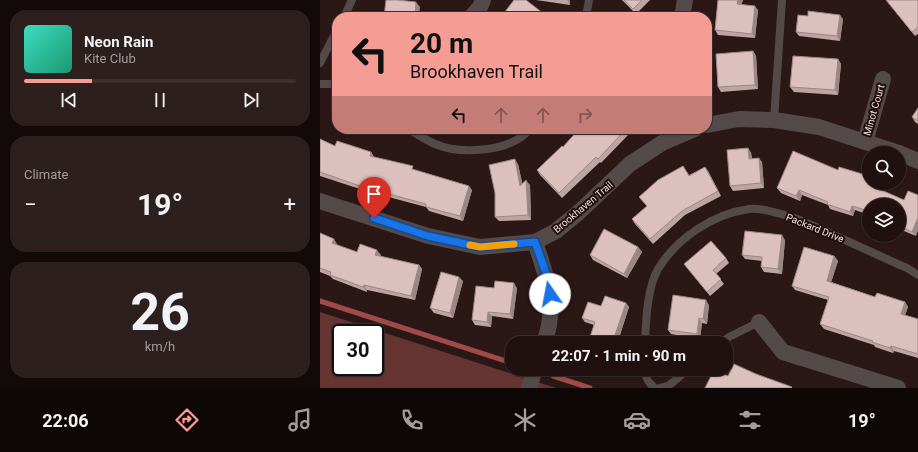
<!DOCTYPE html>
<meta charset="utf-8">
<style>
body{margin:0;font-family:Roboto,sans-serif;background:#2d1f1e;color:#f1f3f6;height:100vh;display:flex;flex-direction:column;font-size:15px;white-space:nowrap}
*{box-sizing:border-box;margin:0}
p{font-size:13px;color:#a29d9f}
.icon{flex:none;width:22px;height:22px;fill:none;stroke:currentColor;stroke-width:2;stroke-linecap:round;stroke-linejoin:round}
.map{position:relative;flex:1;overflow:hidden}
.side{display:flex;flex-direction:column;gap:10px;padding:10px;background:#120909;width:320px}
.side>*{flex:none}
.top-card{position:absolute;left:12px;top:12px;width:380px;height:122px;border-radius:16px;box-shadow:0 1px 3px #0004,0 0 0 1px #3d3130;background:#f59c95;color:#111;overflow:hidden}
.fabs{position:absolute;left:542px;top:146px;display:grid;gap:8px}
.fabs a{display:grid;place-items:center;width:44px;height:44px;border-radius:50%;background:#201110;box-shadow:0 1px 3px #0004,0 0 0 1px #3d3130;font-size:20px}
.speed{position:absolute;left:12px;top:324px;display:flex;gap:8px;font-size:20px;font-weight:700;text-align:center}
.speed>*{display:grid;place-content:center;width:52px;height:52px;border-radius:50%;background:#201110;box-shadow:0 1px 3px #0004,0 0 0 1px #3d3130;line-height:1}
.speed .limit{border:2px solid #111;border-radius:6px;background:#fff;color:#111}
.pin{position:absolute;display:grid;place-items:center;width:34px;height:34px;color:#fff;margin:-41px -17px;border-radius:50% 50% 50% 0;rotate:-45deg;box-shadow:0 0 4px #0007}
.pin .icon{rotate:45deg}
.me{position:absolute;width:44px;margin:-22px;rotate:348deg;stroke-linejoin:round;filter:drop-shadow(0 0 3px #0008)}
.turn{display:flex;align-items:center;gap:14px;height:84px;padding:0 12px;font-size:18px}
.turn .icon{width:52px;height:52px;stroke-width:2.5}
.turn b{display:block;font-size:28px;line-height:34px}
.lanes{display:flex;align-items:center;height:38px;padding:0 12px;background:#0003;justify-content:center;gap:20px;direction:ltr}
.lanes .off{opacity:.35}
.big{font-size:30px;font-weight:700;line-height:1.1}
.side .card{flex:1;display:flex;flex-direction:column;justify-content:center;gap:6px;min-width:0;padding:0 14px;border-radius:16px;background:#2d1f1e}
.side .dial{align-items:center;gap:0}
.dial b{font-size:52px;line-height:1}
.song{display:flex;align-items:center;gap:12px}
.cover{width:48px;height:48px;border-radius:6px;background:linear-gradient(135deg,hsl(170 70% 55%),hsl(160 70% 35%))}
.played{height:4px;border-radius:2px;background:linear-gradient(90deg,#f59c95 25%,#3d3130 25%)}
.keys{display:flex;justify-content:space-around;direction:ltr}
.heat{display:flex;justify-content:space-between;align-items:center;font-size:22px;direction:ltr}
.trip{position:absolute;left:185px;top:336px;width:228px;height:40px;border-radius:16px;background:#201110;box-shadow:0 1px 3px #0004,0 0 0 1px #3d3130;font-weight:700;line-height:40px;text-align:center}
.dock{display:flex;height:64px;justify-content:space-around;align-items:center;background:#0d0706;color:#a29d9f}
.dock .icon{width:28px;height:28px}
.dock .active{color:#f59c95}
.dock b{font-size:18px;color:#f1f3f6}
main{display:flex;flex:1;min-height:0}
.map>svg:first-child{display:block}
.green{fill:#663532;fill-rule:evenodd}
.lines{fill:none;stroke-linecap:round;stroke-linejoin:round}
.stream{stroke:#a04b48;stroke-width:5}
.lane{stroke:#544a49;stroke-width:8}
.street{stroke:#544a49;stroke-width:16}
.wall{fill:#bda5a3}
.shaded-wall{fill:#9a8684}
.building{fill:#dcc0bd;stroke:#9a8684}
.route-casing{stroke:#114b97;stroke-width:10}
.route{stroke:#1a73e8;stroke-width:7}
.slow{stroke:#f59e0b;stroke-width:7}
.labels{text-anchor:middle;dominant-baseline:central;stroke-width:4;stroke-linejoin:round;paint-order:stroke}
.street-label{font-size:10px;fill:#eddfdd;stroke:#210e0d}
</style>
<main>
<section class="side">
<div class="card">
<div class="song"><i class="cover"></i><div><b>Neon Rain</b><p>Kite Club</p></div></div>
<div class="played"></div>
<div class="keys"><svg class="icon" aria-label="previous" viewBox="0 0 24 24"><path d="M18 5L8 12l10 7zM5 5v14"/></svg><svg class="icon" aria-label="pause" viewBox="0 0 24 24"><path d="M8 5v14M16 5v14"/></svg><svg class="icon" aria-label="next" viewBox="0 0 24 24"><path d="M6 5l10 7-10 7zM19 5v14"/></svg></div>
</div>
<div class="card"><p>Climate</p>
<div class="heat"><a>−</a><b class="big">19°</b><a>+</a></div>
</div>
<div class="card dial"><b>26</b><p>km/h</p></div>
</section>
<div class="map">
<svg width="598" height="388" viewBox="0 0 598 388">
<rect width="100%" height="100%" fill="#2b1716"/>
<path class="green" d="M0,312l236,76h-236zM21,333h34v34h-34z"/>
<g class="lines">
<g class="stream">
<path d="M0,301l192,62"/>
<path d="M233,376l37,12"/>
</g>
<g class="lane">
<path d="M24,17l8,-17"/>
<path d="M266,17l3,-17"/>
<path d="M0,63l17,-33"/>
<path d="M0,84h13l4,2"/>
<path d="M454,120l8,-120"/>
<path d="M88,129c9,5 18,11 27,15 26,11 76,8 95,-15"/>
<path d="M325,343c1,-22 2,-55 13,-74 19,-31 55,-55 91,-60 7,-1 17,1 24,3 23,5 44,15 65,25 23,10 46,21 69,31l11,7"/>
<path d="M402,343l7,-6 30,-15"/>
<path d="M325,369c0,9 3,14 10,19"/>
<path d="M340,388l8,-2 21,-17"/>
</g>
<g class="street">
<path d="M151,17l9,-10 3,-7"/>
<path d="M362,17l3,-17"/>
<path d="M387,125l32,-6 35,1 45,7 80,26"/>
<path d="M545,142l18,-63"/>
<path d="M579,153l19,8"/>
<path d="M0,201l108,35 52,11 55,-5 21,-11 22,-18 52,-49 32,-21 33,-14"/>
<path d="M215,242c12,36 23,63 9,101"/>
<path d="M439,322l24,30 115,36"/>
<path d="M209,388l6,-19"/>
</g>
</g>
<g class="wall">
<path d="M216,0h34v5z"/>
<path d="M302,0h28l-14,14z"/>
<path d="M398,0h25l-2,4 17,6 -3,28 -37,-3 -3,-5z"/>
<path d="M566,0h32v34l-3,2z"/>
<path d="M523,19l-3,22 -41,-5 -3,-4z"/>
<path d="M433,51l3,5 2,33 -37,3 -3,-5z"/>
<path d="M518,59l3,5 -3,31 -44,-3 -4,-5z"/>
<path d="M598,108v16l-3,-2 -3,-5z"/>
<path d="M259,129h57l-4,4 -1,-1 -30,31 -1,-1 -38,36 -22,-23 -3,-5 26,-23z"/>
<path d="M0,139l15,7 36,6 3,5 41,13 57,20 -9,31 -34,-10 -3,-4 -60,-16 -46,-15z"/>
<path d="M428,148l3,5 1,5 10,4 2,26 -31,3 -3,-5z"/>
<path d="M198,164l4,20 8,1 1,35 -32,1 -4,-4z"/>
<path d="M363,166l6,9 16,-8 3,4 13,25 -36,19 -32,29 -18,-20 -3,-5 15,-13 -8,-9z"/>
<path d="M549,183h9l-2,5 28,12 12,36 -17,-7v-24h-30v10l-14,-5 -2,6 -23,-7 -2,-4 -26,-10 -2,6 -19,-8 -4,-5z"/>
<path d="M0,233l17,11v1l20,7 24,3 -1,1 39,9 3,4 -7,31 -48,-10v2l-34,-13 -3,-3 -10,-4z"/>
<path d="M465,240l-3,34 -18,-2 -3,-5 1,-6 -17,-2 -3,-4z"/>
<path d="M318,247l4,5 -15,26 -34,-18 -3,-5z"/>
<path d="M514,256l4,5 -7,21 44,15 30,5 3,5 -3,8 13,4v39l-24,-7 -1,2 -18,-6 -1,-2 -50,-16 -4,-5 8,-24 -33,-10 -3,-4z"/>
<path d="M406,258l3,5 -13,11 8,10 -14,12 -26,-32z"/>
<path d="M143,281l-10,37 -19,-5 -4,-5z"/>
<path d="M174,288h23l-4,31 -21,-3 -1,11 -16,-2 -3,-5z"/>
<path d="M306,303l3,4 -10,31 2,3 -27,-16 -9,-3 -3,-4 19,-12z"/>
<path d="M389,305l-2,19 -5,-1 -2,16 -29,-5 -3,-4z"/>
<path d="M267,369h25l-2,7z"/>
</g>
<g class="shaded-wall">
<path d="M247,0h3v5z"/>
<path d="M418,0h5l-3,9 -3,-5z"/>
<path d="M96,2l4,5 -1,10h-4z"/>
<path d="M435,6l3,4 -3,28 -3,-4z"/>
<path d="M520,15l3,4 -3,22 -3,-5z"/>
<path d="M433,51l3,5 2,33 -3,-4z"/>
<path d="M518,59l3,5 -3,31 -3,-5z"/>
<path d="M428,148l3,5 1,10 -3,-4z"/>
<path d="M51,152l3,5 -4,-1z"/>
<path d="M439,158l3,4 2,26 -3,-5z"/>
<path d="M195,159l3,5 6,26 -4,-4z"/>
<path d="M385,167l3,4 13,25 -3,-5z"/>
<path d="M206,180l4,5 1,35 -3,-5z"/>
<path d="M553,183h5l-3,8 -3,-5z"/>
<path d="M149,186l3,4 -9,31 -3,-5z"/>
<path d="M479,190l3,5 -2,6 -4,-5z"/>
<path d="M532,206l3,4 -2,6 -3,-4z"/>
<path d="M598,218v13l-2,5 -4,-4z"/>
<path d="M462,235l3,5 -3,34 -4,-5z"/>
<path d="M14,239l3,5 -2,4 -3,-5z"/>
<path d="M318,247l4,5 -15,26 -3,-4z"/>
<path d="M57,250l4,5 -2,5 -4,-5z"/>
<path d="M514,256l4,5 -8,25 -3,-5z"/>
<path d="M99,265l3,4 -7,31 -4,-4z"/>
<path d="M139,277l4,4 -10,37 -3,-5z"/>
<path d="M194,283l3,5 -4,31 -3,-5z"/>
<path d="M44,285l3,5v2l-4,-5z"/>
<path d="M386,300l3,5 -2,19 -4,-5z"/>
<path d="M585,302l3,5 -4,11 -3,-4z"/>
<path d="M306,303l3,4 -10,31 2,3v2h-5l-1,-8z"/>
<path d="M168,312l4,4 -1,11 -4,-5z"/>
<path d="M379,318l3,5 -2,16 -3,-5z"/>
<path d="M571,346l3,5 -1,2 -3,-5z"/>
<path d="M287,369h5l-2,7 -4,-4z"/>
</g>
<g class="building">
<path d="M66,0h12l18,2 -1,15h-31z"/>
<path d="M194,0h12l22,17h-47z"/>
<path d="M304,0h18l-9,9z"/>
<path d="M398,0h20l-1,4 18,2 -3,28 -37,-4z"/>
<path d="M566,0h32v27l-6,5z"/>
<path d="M488,11l32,4 -3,21 -41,-4 2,-17 10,1z"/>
<path d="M433,51l2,34 -37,2 -2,-33z"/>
<path d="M473,56l45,3 -3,31 -45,-3z"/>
<path d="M598,108v13l-6,-4z"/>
<path d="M259,129h47l-28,30 -2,-2 -37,36 -22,-23 25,-24 1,1z"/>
<path d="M0,139l15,7 2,-5 34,11 -1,4 43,10 -1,3 57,17 -9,30 -34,-9v-3l-63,-17 -43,-15z"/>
<path d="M428,148l1,11 10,-1 2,25 -31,3 -3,-36z"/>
<path d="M473,151l45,19 1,-3 30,9v7h4l-1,3 32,14 4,-9 10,4v23l-6,14 -13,-6v-21h-30v6l-17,-5 -2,6 -23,-8 1,-2 -29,-12 -3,6 -19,-8z"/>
<path d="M195,159l5,27 6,-6 2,35 -33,2v-24l-6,-28z"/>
<path d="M363,166l6,10 16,-9 13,24 -36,20 -32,28 -18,-20 15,-13 -8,-9 19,-17z"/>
<path d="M284,229l34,18 -14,27 -34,-19z"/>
<path d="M425,231l37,4 -4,34 -17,-2 1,-10 -20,-2z"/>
<path d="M0,233l14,6 -2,4 25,9 3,-8 17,6 -2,5 44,10 -8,31 -47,-11 -1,2 -33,-12 1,-3 -11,-4z"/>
<path d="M391,241l15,17 -13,12 8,9 -14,13 -23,-28z"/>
<path d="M484,247l30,9 -7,25 48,16 2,-4 28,9 -4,12 17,5v35l-27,-8 -1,2 -18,-6 1,-1 -53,-17 9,-27 -37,-11z"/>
<path d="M121,272l18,5 -9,36 -20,-5z"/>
<path d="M175,281l19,2 -4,31 -22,-2 -1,10 -15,-2 4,-34 18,2z"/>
<path d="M353,295l33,5 -3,19 -4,-1 -2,16 -29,-4z"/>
<path d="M285,296l21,7 -11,32 3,1 -2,7h-28l7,-21 -13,-4 6,-16 13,4z"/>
<path d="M414,364l22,10 36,13 -1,1h-86l9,-18 14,6z"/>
<path d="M278,369h9l-1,3z"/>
</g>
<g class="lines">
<g class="route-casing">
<path id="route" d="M54,218l54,18 52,11 55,-5 14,40 1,12"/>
</g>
<use href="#route" class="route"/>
<path class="slow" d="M150,245l10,2 34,-3"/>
</g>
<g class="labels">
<g class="street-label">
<text transform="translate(554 110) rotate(-74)">Minot Court</text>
<text transform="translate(263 207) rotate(-40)">Brookhaven Trail</text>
<text transform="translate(495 228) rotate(22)">Packard Drive</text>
</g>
</g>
</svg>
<div class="fabs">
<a><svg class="icon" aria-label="search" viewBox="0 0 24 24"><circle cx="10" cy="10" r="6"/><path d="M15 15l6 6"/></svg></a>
<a><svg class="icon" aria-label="layers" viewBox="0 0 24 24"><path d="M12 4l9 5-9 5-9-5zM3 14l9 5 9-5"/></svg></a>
</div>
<div class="speed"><div class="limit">30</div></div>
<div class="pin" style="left:54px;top:218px;background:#d93025"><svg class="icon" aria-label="arrive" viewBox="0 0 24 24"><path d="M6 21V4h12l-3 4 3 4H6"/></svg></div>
<svg class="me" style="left:230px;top:294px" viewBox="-20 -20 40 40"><circle r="19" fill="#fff"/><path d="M0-13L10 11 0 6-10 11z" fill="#1a73e8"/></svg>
<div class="trip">22:07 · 1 min · 90 m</div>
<div class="top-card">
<div class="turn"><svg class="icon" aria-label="left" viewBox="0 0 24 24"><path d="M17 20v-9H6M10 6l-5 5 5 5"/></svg><div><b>20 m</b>Brookhaven Trail</div></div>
<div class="lanes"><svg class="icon" aria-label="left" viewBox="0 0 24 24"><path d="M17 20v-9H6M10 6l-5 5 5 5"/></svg><svg class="icon off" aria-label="ahead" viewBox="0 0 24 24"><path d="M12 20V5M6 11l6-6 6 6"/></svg><svg class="icon off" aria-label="ahead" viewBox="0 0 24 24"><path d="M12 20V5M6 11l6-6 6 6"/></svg><svg class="icon off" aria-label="right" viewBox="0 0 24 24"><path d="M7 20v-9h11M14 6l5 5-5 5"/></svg></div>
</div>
</div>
</main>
<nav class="dock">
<b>22:06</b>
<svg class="icon active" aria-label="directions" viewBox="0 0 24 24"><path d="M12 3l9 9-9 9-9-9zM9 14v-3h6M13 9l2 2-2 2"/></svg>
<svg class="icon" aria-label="music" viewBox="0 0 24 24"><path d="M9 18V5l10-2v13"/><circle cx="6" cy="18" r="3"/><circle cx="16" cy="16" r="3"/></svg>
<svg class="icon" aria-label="phone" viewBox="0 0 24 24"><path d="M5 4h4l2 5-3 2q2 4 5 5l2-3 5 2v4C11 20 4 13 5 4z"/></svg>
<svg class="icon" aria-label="climate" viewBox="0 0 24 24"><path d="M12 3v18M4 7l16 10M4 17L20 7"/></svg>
<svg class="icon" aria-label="car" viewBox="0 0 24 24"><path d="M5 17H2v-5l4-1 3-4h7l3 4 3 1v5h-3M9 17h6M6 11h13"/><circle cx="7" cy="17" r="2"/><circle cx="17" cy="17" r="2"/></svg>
<svg class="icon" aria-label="filters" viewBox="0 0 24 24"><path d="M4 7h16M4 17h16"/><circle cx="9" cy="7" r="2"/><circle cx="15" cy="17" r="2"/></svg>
<b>19°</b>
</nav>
